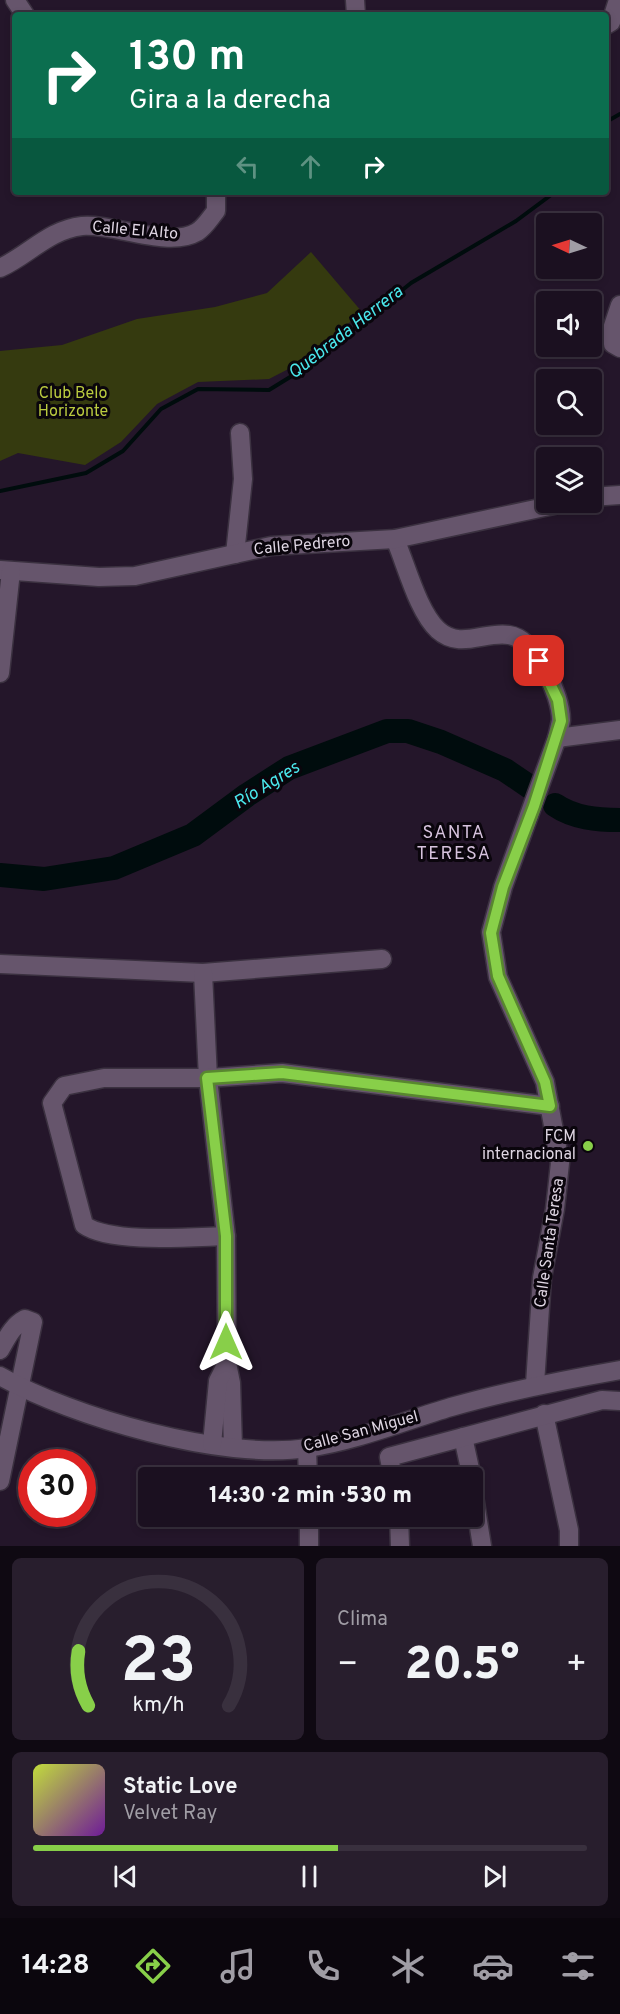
<!DOCTYPE html>
<html lang="es">
<meta charset="utf-8">
<style>
body{margin:0;font-family:Overpass,sans-serif;background:#281e2d;color:#f1f3f6;height:100vh;display:flex;flex-direction:column;font-size:22px;white-space:nowrap}
*{box-sizing:border-box;margin:0}
p{font-size:20px;color:#a09da5}
.icon{flex:none;width:33px;height:33px;fill:none;stroke:currentColor;stroke-width:2;stroke-linecap:round;stroke-linejoin:round}
.map{position:relative;height:1546px;overflow:hidden}
.side{display:flex;flex-direction:column;gap:12px;padding:12px;background:#0f0912;flex:1}
.side>*{flex:none}
.top-card{position:absolute;left:12px;top:12px;width:597px;height:183px;border-radius:6px;box-shadow:0 3px 9px #0003,0 0 0 2px #39303e;background:#0b6e4f;color:#fff;overflow:hidden}
.needle{width:39px;rotate:274deg}
.tools{position:absolute;left:536px;top:213px;display:grid;gap:12px}
.tools a{display:grid;place-items:center;width:66px;height:66px;border-radius:6px;background:#1b1020;box-shadow:0 3px 9px #0003,0 0 0 2px #39303e;font-size:30px}
.speed{position:absolute;left:18px;top:1449px;display:flex;gap:12px;font-size:30px;font-weight:700;text-align:center}
.speed>*{display:grid;place-content:center;width:78px;height:78px;border-radius:50%;background:#1b1020;box-shadow:0 3px 9px #0003,0 0 0 2px #39303e;line-height:1}
.speed .limit{border:9px solid #d22;background:#fff;color:#111}
.pin{position:absolute;display:grid;place-items:center;width:51px;height:51px;color:#fff;margin:-26px;border-radius:12px;box-shadow:0 3px 9px #0006}
.me{position:absolute;width:66px;margin:-33px;rotate:0deg;stroke-linejoin:round;filter:drop-shadow(0 0 4px #0008)}
.turn{display:flex;align-items:center;gap:21px;height:126px;padding:0 18px;font-size:27px}
.turn .icon{width:78px;height:78px;stroke-width:2.5}
.turn b{display:block;font-size:42px;line-height:51px}
.lanes{display:flex;align-items:center;height:57px;padding:0 18px;background:#0003;justify-content:center;gap:30px;direction:ltr}
.lanes .off{opacity:.35}
.big{font-size:45px;font-weight:800;line-height:1.1}
.side .card{flex:1;display:flex;flex-direction:column;justify-content:center;gap:9px;min-width:0;padding:0 21px;border-radius:9px;background:#281e2d}
.side .dial{align-items:center;gap:0}
.dial svg{height:156px;overflow:visible;fill:none;stroke:#39303e;stroke-width:7;stroke-linecap:round;text-anchor:middle}
.dial text{fill:#f1f3f6;stroke:none}
.song{display:flex;align-items:center;gap:18px}
.cover{width:72px;height:72px;border-radius:9px;background:linear-gradient(135deg,hsl(70 70% 55%),hsl(280 70% 35%))}
.played{height:6px;border-radius:3px;background:linear-gradient(90deg,#88cf49 55%,#39303e 55%)}
.keys{display:flex;justify-content:space-around;direction:ltr}
.heat{display:flex;justify-content:space-between;align-items:center;font-size:33px;direction:ltr}
.side .tiles{flex:1;display:grid;gap:12px;grid-template-columns:1fr 1fr}
.card:last-child{grid-column:span 2}
.trip{position:absolute;left:138px;top:1467px;width:345px;height:60px;border-radius:6px;background:#1b1020;box-shadow:0 3px 9px #0003,0 0 0 2px #39303e;font-weight:800;line-height:60px;text-align:center}
.menu{display:flex;height:96px;justify-content:space-around;align-items:center;background:#0b060d;color:#a09da5}
.menu .icon{width:42px;height:42px}
.menu .active{color:#88cf49}
.menu b{font-size:27px;color:#f1f3f6}
.map>svg:first-child{display:block}
.green{fill:#353a0f}
.lines{fill:none;stroke-linecap:round;stroke-linejoin:round}
.stream{stroke:#000c0d;stroke-width:4}
.river{stroke:#000c0d;stroke-width:24}
.minor-casing{stroke:#3b3140;stroke-width:21}
.minor{stroke:#66556c;stroke-width:18}
.route-casing{stroke:#58872f;stroke-width:15}
.route{stroke:#88cf49;stroke-width:10}
.poi-dot{fill:#88cf49;stroke:#0a050c;stroke-width:2}
.labels{text-anchor:middle;dominant-baseline:central;stroke-width:6;stroke-linejoin:round;paint-order:stroke}
.street-label{font-size:16px;fill:#dfd6e3;stroke:#0a050c}
.park-label{font-size:16px;fill:#baca3f;stroke:#0a050c}
.poi-label{font-size:16px;fill:#dfd6e3;stroke:#0a050c;text-anchor:end}
.water-label{font-size:18px;font-style:italic;fill:#4ae7ec;stroke:#0a050c}
.neighbourhood-label{font-size:18px;letter-spacing:1.5px;fill:#d7c3de;stroke:#0a050c}
</style>
<div class="map">
<svg width="620" height="1546" viewBox="0 0 620 1546">
<rect width="100%" height="100%" fill="#24162a"/>
<path class="green" d="M311,252l51,60 -58,49 -35,18 -71,3 -41,22 -36,38 -36,23 -67,-12 -18,8v-110l62,-6 75,-26 78,-12 52,-14z"/>
<g class="lines">
<g class="stream">
<path d="M606,122l14,-8"/>
<path d="M0,491l86,-18 37,-22 38,-42 37,-20 71,1 39,-24 103,-83 105,-62 39,-29"/>
</g>
<g class="river">
<path d="M555,805c19,13 42,15 65,15"/>
<path d="M0,875l44,4 70,-11 79,-33 54,-40 42,-27 98,-37h21l33,11 64,28 25,17"/>
</g>
<g class="minor-casing">
<g id="minor">
<path d="M15,0l10,15"/>
<path d="M355,0l1,15"/>
<path d="M606,25l5,-3 7,-22"/>
<path d="M0,268c29,-13 48,-38 82,-42 32,-3 86,23 115,6 8,-5 13,-14 19,-21v-19"/>
<path d="M620,305l-8,24 1,15 7,4"/>
<path d="M591,497l29,-2"/>
<path d="M395,539c11,25 23,73 43,91 22,20 46,1 71,5 27,4 52,60 52,85 -1,6 -3,13 -4,18l-54,149 -12,45 7,45 47,105 15,81 -5,46 -13,69 -7,106"/>
<path d="M235,554l8,-75 -3,-46"/>
<path d="M0,570l99,7 36,-1 136,-30 124,-7 173,-37"/>
<path d="M0,673l11,-102"/>
<path d="M557,738l63,-8"/>
<path d="M0,964l203,9 179,-14"/>
<path d="M203,973l5,105 18,158 1,127 4,20 2,64"/>
<path d="M226,1236c-34,1 -115,8 -142,-11l-32,-122 12,-17 40,-8h104l74,-5 268,33"/>
<path d="M0,1350c7,-12 12,-24 25,-31l8,3 -33,159"/>
<path d="M0,1376c72,41 224,85 307,72 49,-7 97,-27 144,-41 56,-16 112,-27 169,-37"/>
<path d="M544,1414l25,116v16"/>
<path d="M463,1437l9,41"/>
<path d="M212,1444l6,-63 9,-18"/>
<path d="M307,1448l1,30"/>
<path d="M393,1478l-4,-21 213,-57 18,1"/>
<path d="M472,1484l10,62"/>
<path d="M399,1516l1,30"/>
<path d="M309,1546v-30"/>
</g>
</g>
<use href="#minor" class="minor"/>
</g>
<g class="lines">
<g class="route-casing">
<path id="route" d="M226,1342v-106l-19,-158 75,-5 268,33 -5,-24 -47,-106 -7,-43 12,-46 31,-81 27,-85 -3,-21 -19,-39"/>
</g>
<use href="#route" class="route"/>
</g>
<circle class="poi-dot" cx="588" cy="1146" r="6"/>
<g class="labels">
<g class="street-label">
<text transform="translate(135 231) rotate(5)">Calle El Alto</text>
<text transform="translate(302 546) rotate(-5)">Calle Pedrero</text>
<text transform="translate(550 1243) rotate(-82)">Calle Santa Teresa</text>
<text transform="translate(361 1432) rotate(-15)">Calle San Miguel</text>
</g>
<g class="park-label">
<text x="73" y="394">Club Belo<tspan x="73" dy="18">Horizonte</tspan></text>
</g>
<g class="poi-label">
<text x="576" y="1137">FCM<tspan x="576" dy="18">internacional</tspan></text>
</g>
<g class="water-label">
<text transform="translate(346 333) rotate(-38)">Quebrada Herrera</text>
<text transform="translate(267 786) rotate(-32)">Río Agres</text>
</g>
<g class="neighbourhood-label">
<text x="454" y="833">SANTA<tspan x="454" dy="21">TERESA</tspan></text>
</g>
</g>
</svg>
<div class="tools">
<a><svg class="needle" viewBox="-14 -14 28 28"><path d="M0-13l5 13h-10z" fill="#e53935"/><path d="M0 13l5-13h-10z" fill="#a09da5"/></svg></a>
<a><svg class="icon" aria-label="sound" viewBox="0 0 24 24"><path d="M4 9h4l5-4v14l-5-4H4zM17 9q2 3 0 6"/></svg></a>
<a><svg class="icon" aria-label="search" viewBox="0 0 24 24"><circle cx="10" cy="10" r="6"/><path d="M15 15l6 6"/></svg></a>
<a><svg class="icon" aria-label="layers" viewBox="0 0 24 24"><path d="M12 4l9 5-9 5-9-5zM3 14l9 5 9-5"/></svg></a>
</div>
<div class="speed"><div class="limit">30</div></div>
<div class="pin" style="left:539px;top:661px;background:#d93025"><svg class="icon" aria-label="arrive" viewBox="0 0 24 24"><path d="M6 21V4h12l-3 4 3 4H6"/></svg></div>
<svg class="me" style="left:226px;top:1342px" viewBox="-20 -20 40 40"><path d="M0-17L14 15 0 8-14 15z" fill="#88cf49" stroke="#fff" stroke-width="4"/></svg>
<div class="trip">14:30 · 2 min · 530 m</div>
<div class="top-card">
<div class="turn"><svg class="icon" aria-label="right" viewBox="0 0 24 24"><path d="M7 20v-9h11M14 6l5 5-5 5"/></svg><div><b>130 m</b>Gira a la derecha</div></div>
<div class="lanes"><svg class="icon off" aria-label="left" viewBox="0 0 24 24"><path d="M17 20v-9H6M10 6l-5 5 5 5"/></svg><svg class="icon off" aria-label="ahead" viewBox="0 0 24 24"><path d="M12 20V5M6 11l6-6 6 6"/></svg><svg class="icon" aria-label="right" viewBox="0 0 24 24"><path d="M7 20v-9h11M14 6l5 5-5 5"/></svg></div>
</div>
</div>
<section class="side">
<div class="tiles">
<div class="card dial"><svg viewBox="0 0 100 80">
<path d="M14 69A42 42 0 1 1 86 69"/>
<path d="M14 69A42 42 0 0 1 9 41" stroke="#88cf49"/>
<text x="50" y="56" font-size="32" font-weight="700">23</text>
<text x="50" y="72" font-size="11">km/h</text>
</svg></div>
<div class="card"><p>Clima</p>
<div class="heat"><a>−</a><b class="big">20.5°</b><a>+</a></div>
</div>
<div class="card">
<div class="song"><i class="cover"></i><div><b>Static Love</b><p>Velvet Ray</p></div></div>
<div class="played"></div>
<div class="keys"><svg class="icon" aria-label="previous" viewBox="0 0 24 24"><path d="M18 5L8 12l10 7zM5 5v14"/></svg><svg class="icon" aria-label="pause" viewBox="0 0 24 24"><path d="M8 5v14M16 5v14"/></svg><svg class="icon" aria-label="next" viewBox="0 0 24 24"><path d="M6 5l10 7-10 7zM19 5v14"/></svg></div>
</div>
</div>
</section>
<nav class="menu">
<b>14:28</b>
<svg class="icon active" aria-label="directions" viewBox="0 0 24 24"><path d="M12 3l9 9-9 9-9-9zM9 14v-3h6M13 9l2 2-2 2"/></svg>
<svg class="icon" aria-label="music" viewBox="0 0 24 24"><path d="M9 18V5l10-2v13"/><circle cx="6" cy="18" r="3"/><circle cx="16" cy="16" r="3"/></svg>
<svg class="icon" aria-label="phone" viewBox="0 0 24 24"><path d="M5 4h4l2 5-3 2q2 4 5 5l2-3 5 2v4C11 20 4 13 5 4z"/></svg>
<svg class="icon" aria-label="climate" viewBox="0 0 24 24"><path d="M12 3v18M4 7l16 10M4 17L20 7"/></svg>
<svg class="icon" aria-label="car" viewBox="0 0 24 24"><path d="M5 17H2v-5l4-1 3-4h7l3 4 3 1v5h-3M9 17h6M6 11h13"/><circle cx="7" cy="17" r="2"/><circle cx="17" cy="17" r="2"/></svg>
<svg class="icon" aria-label="filters" viewBox="0 0 24 24"><path d="M4 7h16M4 17h16"/><circle cx="9" cy="7" r="2"/><circle cx="15" cy="17" r="2"/></svg>
</nav>
